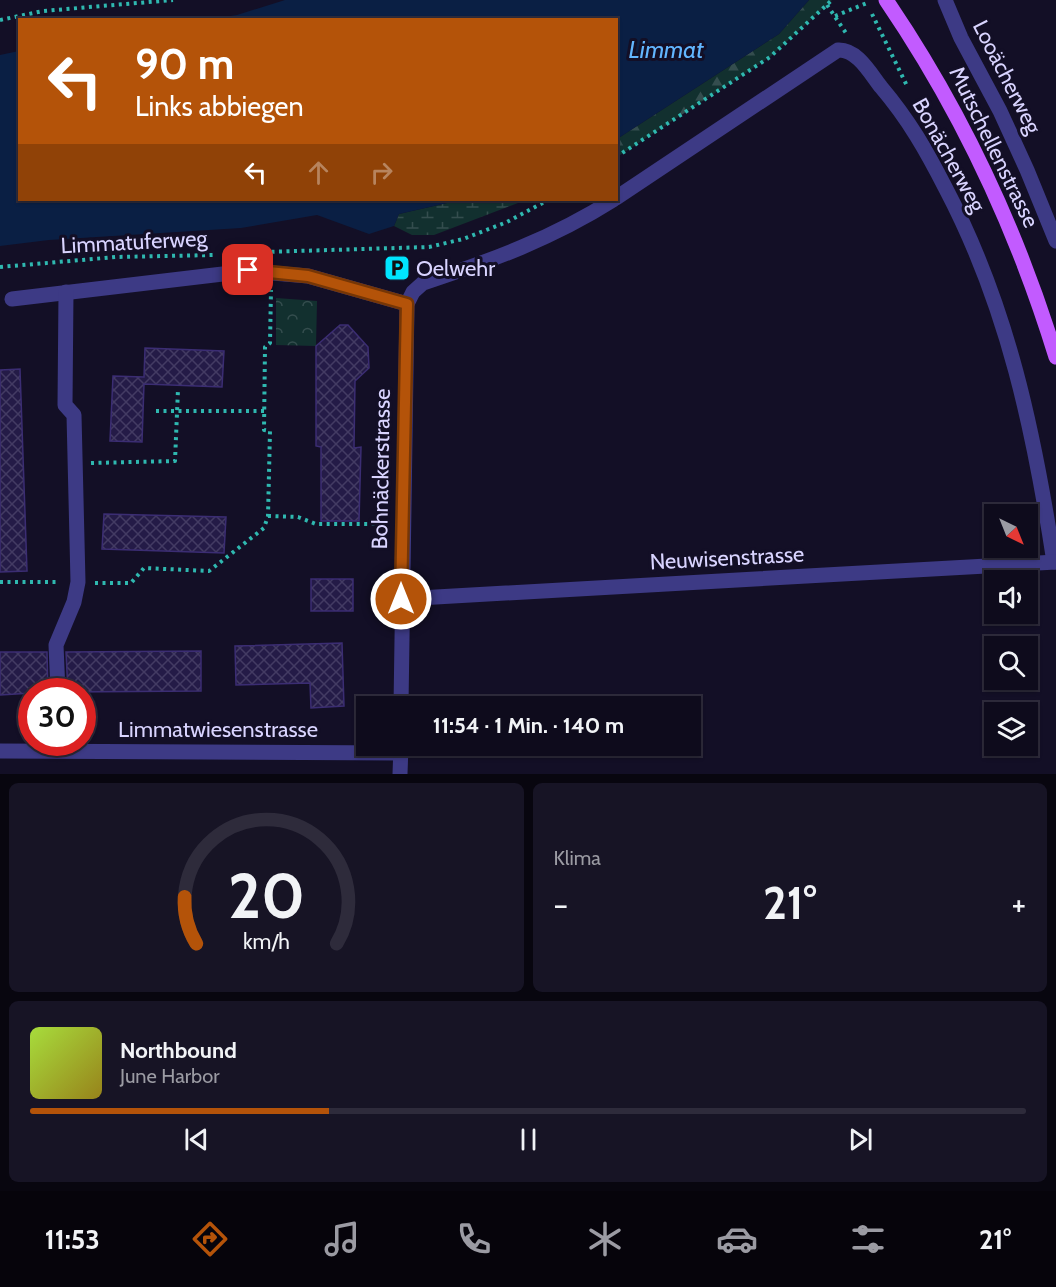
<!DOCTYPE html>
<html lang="de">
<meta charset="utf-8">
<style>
body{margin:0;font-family:Cabin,sans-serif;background:#171425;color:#f1f3f6;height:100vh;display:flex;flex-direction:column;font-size:22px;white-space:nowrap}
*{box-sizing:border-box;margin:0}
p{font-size:20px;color:#9b9ba3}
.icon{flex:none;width:33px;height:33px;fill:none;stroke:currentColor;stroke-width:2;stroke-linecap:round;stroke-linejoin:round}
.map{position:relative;height:774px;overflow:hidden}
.drawer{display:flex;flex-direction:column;gap:9px;padding:9px;background:#08060f;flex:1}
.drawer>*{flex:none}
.hud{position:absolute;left:18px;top:18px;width:600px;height:183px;border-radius:0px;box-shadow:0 2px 4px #0004,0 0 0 2px #2e2b3b;background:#b45309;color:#fff;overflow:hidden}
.needle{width:39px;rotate:137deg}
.fabs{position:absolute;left:984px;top:504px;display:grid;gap:12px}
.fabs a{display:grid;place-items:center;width:54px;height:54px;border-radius:0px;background:#0e0b1c;box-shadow:0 2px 4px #0004,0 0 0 2px #2e2b3b;font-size:30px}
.speed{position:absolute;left:18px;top:678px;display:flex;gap:12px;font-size:30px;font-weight:700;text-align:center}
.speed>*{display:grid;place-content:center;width:78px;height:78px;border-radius:50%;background:#0e0b1c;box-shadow:0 2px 4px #0004,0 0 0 2px #2e2b3b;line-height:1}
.speed .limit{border:9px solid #d22;background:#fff;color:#111}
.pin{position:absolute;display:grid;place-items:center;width:51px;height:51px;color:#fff;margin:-26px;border-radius:12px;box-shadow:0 3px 9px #0006}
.me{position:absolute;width:66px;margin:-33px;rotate:0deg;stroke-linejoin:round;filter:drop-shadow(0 0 4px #0008)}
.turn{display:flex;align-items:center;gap:21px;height:126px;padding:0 18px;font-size:27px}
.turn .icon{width:78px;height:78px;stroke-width:2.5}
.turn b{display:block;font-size:42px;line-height:51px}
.lanes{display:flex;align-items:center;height:57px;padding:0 18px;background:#0003;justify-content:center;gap:30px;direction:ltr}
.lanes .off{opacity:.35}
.big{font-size:45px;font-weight:700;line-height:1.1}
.drawer .widget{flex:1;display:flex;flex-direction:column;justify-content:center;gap:9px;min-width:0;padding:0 21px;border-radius:9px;background:#171425}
.drawer .dial{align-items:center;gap:0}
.dial svg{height:156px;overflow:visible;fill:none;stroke:#2e2b3b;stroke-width:7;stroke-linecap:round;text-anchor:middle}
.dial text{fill:#f1f3f6;stroke:none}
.song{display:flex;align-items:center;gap:18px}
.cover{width:72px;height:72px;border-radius:9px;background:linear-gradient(135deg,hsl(80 70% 55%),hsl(50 70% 35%))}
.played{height:6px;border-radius:3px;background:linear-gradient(90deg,#b45309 30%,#2e2b3b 30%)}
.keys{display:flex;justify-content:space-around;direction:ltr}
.heat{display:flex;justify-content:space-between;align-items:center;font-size:33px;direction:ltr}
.drawer .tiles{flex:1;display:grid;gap:9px;grid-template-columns:1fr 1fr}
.widget:last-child{grid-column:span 2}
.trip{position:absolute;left:356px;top:696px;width:345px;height:60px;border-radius:0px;background:#0e0b1c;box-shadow:0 2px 4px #0004,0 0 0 2px #2e2b3b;font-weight:700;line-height:60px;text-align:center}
.menu{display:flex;height:96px;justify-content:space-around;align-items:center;background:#06040b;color:#9b9ba3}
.menu .icon{width:42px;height:42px}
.menu .selected{color:#b45309}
.menu b{font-size:27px;color:#f1f3f6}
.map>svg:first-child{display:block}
.forest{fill:url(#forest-firs)}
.wetland{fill:url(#wetland-marsh)}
.park{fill:url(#park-crowns)}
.water{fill:#0a1f44}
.building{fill:url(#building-cross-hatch);stroke:#3b2d73;stroke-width:1.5}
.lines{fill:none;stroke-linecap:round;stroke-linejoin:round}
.path{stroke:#2fb8b0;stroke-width:4;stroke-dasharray:3 4.5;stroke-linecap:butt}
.minor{stroke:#3d3a85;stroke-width:15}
.major{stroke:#c25bff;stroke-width:15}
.route-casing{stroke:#753606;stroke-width:15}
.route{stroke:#b45309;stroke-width:10}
.labels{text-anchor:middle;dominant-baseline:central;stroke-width:6;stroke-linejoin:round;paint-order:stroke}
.street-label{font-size:22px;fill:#d9d4ff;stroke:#130f26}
.poi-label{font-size:22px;fill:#d9d4ff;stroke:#130f26;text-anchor:start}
.water-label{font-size:24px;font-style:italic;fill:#62b6ff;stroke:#130f26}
</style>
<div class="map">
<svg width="1056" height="774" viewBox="0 0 1056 774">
<defs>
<pattern id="forest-firs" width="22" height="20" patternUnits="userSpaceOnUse" patternTransform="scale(1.5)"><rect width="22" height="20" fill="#12302f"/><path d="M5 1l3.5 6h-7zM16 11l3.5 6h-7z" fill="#344d4e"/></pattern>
<pattern id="wetland-marsh" width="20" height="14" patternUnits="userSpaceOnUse" patternTransform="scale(1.5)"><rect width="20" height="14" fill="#12302f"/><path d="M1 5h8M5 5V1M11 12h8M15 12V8" fill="none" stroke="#344d4e"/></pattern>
<pattern id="park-crowns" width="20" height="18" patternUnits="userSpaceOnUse" patternTransform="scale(1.5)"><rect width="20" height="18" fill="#12302f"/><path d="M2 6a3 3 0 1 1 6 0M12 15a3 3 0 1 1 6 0" fill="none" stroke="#344d4e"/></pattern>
<pattern id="building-cross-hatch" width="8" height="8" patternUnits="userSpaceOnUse" patternTransform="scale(1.5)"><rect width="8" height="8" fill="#241b47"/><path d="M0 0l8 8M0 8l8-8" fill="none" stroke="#433b63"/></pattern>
</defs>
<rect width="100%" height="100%" fill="#130f26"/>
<path class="forest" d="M809,0h23l-62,57 -153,100v-18l162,-105z"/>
<path class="wetland" d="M460,200h66l-92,35h-22l-18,-9 5,-12z"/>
<path class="park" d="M276,298l41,3 -1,45 -40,-1z"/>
<g class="water">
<path d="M285,0h524l-30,34 -162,105 -1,-119 -405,-1 26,-4z"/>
<path d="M19,51l1,149h440l-61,14 -5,12 -25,8 -52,-19 -76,13 -192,12 -49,6v-191z"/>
</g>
<g class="building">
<path d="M340,325h8l20,22 1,21 -14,13 -1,67 7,-1 -2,74h-38v-74l-5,-1v-100z"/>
<path d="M145,348l79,3 -2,36 -78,-3 -2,58 -32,-1 3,-65 31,1z"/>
<path d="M20,369l7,202 -27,1v-202z"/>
<path d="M104,514l122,3 -2,36 -122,-4z"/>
<rect x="311" y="579" width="42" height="32"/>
<path d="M342,643l2,63 -33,2 -1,-25 -74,2 -1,-39z"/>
<path d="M201,651v40l-133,1 -2,-40z"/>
<path d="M0,652h47l1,40 -48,3z"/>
</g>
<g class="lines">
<g class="path">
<path d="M827,5l19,28"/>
<path d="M872,14l36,74"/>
<path d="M835,16l32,-13"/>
<path d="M0,20l43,-9 130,-11"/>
<path d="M616,157l154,-100 62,-57"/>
<path d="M264,252l165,-5 34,-8 44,-17 41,-22"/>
<path d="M0,267l116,-10 99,-2"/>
<path d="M156,411h108"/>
<path d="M91,463l84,-2 3,-72"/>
<path d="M268,516l30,1 18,7h70"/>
<path d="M0,582h60"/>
<path d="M95,583h36l13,-15 65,3 55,-43 4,-12 2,-85 -6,-1 1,-83 5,-4 1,-53"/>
</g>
<g class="minor">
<path d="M945,0l16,38 39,73 27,59 29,71"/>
<path d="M616,198l222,-148c19,-1 32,23 43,37 28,33 45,63 65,102 62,118 88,243 108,373"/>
<path d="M12,299l236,-28 60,5 99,28"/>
<path d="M401,599l655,-37"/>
<path d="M58,692l-2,-47 18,-43 4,-20 -4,-167 -9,-10 1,-113"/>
<path d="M401,706l6,-402 6,-12 10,-9c68,-22 130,-45 190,-83"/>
<path d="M0,751l401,2"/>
<path d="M400,774l1,-28"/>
</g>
<path class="major" d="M886,0c75,110 131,230 170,357"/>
</g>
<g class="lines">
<g class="route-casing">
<path id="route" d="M248,270l60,6 99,28 -6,295"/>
</g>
<use href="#route" class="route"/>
</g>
<defs>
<g id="parking-square" transform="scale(1.35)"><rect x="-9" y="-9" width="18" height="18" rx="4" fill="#00e5ff" stroke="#130f26"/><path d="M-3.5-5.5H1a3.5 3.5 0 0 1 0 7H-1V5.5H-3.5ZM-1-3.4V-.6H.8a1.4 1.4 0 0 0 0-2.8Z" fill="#111"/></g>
</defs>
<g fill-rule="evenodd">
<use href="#parking-square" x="397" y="268"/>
</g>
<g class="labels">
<g class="street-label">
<text transform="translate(1007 77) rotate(63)">Looächerweg</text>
<text transform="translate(994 147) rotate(64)">Mutschellenstrasse</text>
<text transform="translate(949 155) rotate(61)">Bonächerweg</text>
<text transform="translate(134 242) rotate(-3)">Limmatuferweg</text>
<text transform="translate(381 469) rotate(-89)">Bohnäckerstrasse</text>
<text transform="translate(727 558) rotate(-3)">Neuwisenstrasse</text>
<text x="218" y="729">Limmatwiesenstrasse</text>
</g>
<g class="poi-label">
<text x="416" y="268">Oelwehr</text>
</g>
<g class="water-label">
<text x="666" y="49">Limmat</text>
</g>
</g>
</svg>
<div class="fabs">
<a><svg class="needle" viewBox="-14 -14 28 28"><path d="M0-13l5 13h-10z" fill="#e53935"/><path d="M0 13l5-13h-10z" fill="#9b9ba3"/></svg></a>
<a><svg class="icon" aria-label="sound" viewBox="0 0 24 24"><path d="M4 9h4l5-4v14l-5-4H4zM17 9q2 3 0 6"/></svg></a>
<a><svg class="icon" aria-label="search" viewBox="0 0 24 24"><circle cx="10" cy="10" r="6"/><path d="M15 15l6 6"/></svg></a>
<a><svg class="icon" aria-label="layers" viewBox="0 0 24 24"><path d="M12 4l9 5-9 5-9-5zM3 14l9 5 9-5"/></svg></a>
</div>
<div class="speed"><div class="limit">30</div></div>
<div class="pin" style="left:248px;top:270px;background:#d93025"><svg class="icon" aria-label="arrive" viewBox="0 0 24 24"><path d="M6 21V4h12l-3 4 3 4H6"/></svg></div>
<svg class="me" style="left:401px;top:599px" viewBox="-20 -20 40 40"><circle r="17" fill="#b45309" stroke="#fff" stroke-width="3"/><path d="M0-11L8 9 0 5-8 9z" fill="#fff"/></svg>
<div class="trip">11:54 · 1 Min. · 140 m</div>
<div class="hud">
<div class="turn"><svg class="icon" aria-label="left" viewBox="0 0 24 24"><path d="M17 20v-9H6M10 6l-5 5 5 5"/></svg><div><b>90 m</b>Links abbiegen</div></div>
<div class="lanes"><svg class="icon" aria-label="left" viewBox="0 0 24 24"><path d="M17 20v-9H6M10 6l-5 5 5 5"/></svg><svg class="icon off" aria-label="ahead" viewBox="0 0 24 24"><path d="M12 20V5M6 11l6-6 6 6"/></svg><svg class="icon off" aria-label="right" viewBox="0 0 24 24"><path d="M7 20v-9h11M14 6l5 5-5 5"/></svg></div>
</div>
</div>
<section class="drawer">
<div class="tiles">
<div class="widget dial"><svg viewBox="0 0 100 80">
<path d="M14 69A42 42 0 1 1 86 69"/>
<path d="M14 69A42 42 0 0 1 8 45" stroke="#b45309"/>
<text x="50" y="56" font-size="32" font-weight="700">20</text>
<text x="50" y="72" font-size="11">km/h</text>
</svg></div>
<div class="widget"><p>Klima</p>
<div class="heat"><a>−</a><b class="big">21°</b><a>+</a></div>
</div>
<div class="widget">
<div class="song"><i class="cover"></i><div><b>Northbound</b><p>June Harbor</p></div></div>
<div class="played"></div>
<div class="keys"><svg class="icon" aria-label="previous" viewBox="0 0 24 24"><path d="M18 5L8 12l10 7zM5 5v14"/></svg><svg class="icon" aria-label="pause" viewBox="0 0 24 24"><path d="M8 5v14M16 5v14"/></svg><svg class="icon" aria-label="next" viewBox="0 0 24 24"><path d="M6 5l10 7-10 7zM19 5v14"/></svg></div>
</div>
</div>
</section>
<nav class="menu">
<b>11:53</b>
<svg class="icon selected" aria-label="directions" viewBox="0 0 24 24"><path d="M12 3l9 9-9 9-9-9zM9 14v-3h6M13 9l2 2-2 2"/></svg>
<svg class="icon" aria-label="music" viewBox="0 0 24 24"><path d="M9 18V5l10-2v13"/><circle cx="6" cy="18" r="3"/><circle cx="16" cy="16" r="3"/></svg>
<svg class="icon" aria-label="phone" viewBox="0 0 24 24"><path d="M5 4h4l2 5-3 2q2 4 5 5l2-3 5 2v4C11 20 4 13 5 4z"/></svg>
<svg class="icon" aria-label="climate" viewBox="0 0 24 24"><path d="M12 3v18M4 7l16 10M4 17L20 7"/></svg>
<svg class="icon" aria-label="car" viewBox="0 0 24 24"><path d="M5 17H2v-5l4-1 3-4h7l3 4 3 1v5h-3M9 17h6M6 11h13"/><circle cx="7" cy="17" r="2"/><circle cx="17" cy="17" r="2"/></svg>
<svg class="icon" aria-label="filters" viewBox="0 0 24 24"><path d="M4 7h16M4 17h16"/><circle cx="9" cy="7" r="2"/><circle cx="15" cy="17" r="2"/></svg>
<b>21°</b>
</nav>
